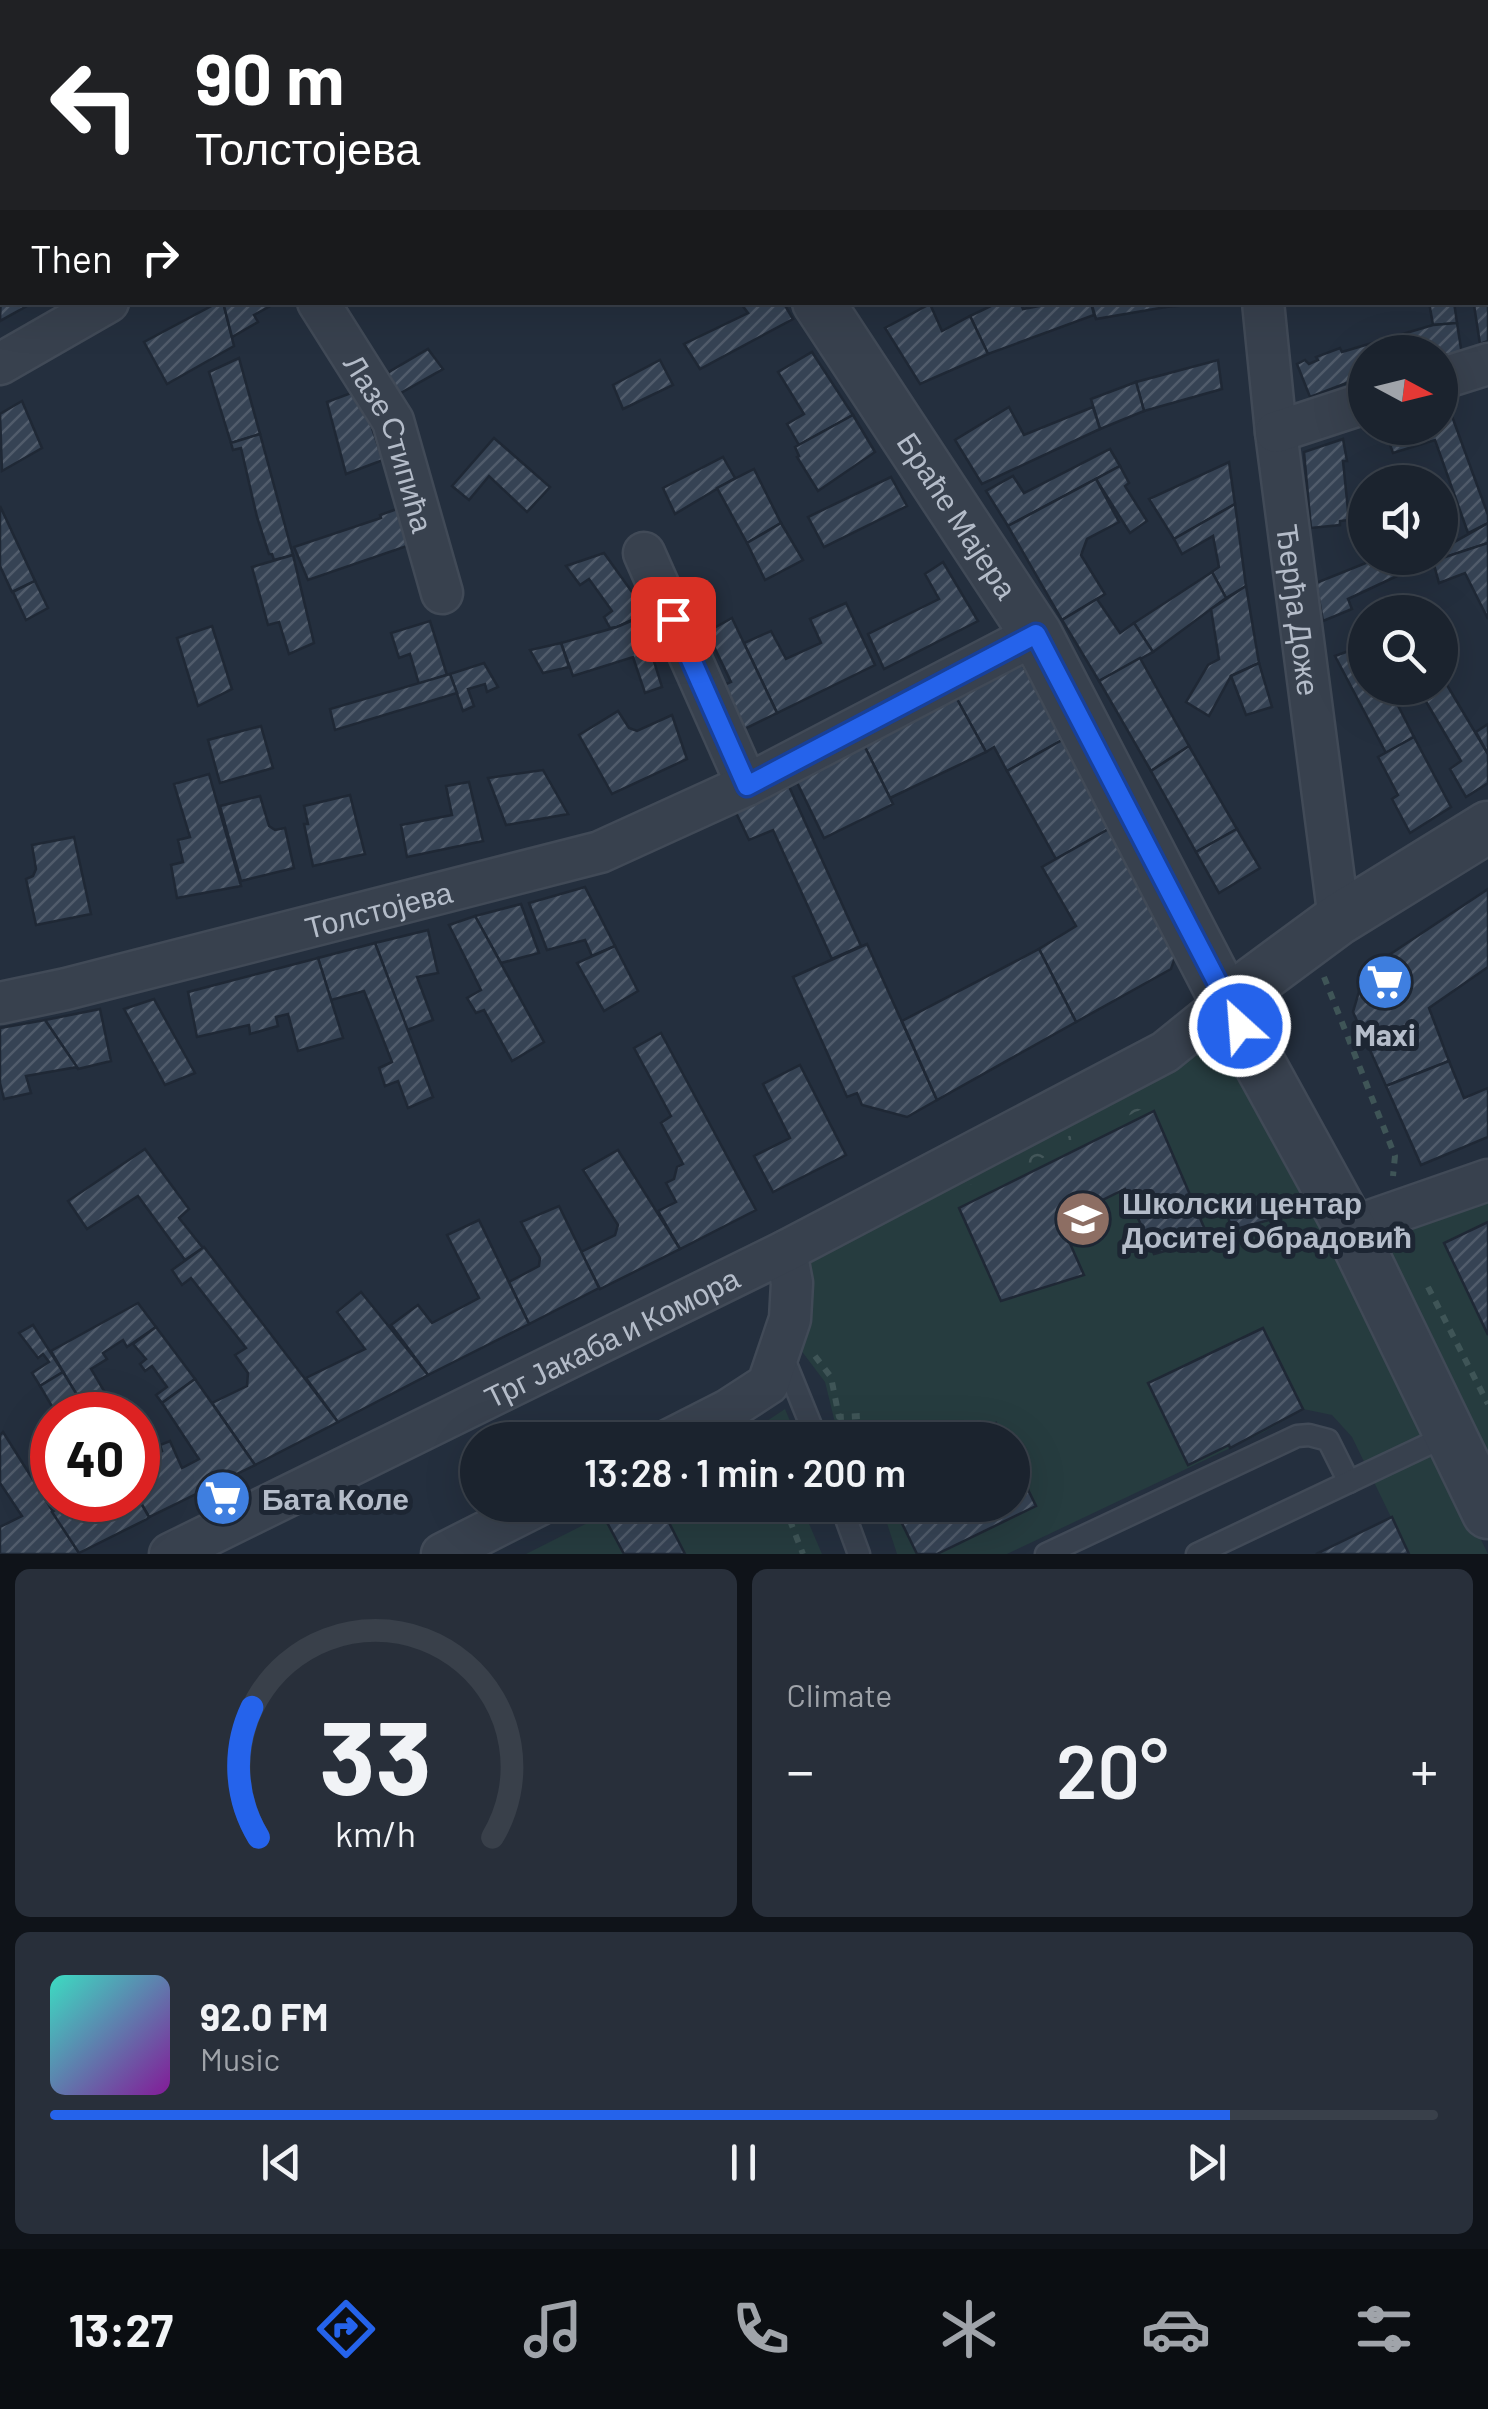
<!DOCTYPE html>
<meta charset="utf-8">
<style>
body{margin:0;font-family:Barlow,sans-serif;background:#282f3a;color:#f1f3f6;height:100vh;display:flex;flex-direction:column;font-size:38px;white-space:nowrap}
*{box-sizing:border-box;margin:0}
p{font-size:32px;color:#a0a4aa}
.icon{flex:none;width:55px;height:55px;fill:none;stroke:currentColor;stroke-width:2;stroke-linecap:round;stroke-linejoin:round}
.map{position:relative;height:1554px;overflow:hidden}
.side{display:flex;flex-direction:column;gap:15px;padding:15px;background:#0f1319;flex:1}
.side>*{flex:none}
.top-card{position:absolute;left:0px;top:0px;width:1490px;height:305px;box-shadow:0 10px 40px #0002,0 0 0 2px #39404a;background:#202124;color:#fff;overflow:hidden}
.needle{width:65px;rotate:97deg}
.controls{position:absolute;left:1348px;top:335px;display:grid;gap:20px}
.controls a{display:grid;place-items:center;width:110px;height:110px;border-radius:50%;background:#1b232e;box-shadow:0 10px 40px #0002,0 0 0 2px #39404a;font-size:50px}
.speed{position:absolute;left:30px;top:1392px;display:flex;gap:20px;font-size:50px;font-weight:700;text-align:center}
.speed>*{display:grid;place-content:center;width:130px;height:130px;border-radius:50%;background:#1b232e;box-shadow:0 10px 40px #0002,0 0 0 2px #39404a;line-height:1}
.speed .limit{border:15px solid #d22;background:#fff;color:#111}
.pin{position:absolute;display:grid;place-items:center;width:85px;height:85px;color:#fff;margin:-42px;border-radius:20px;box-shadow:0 5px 15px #0006}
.me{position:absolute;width:110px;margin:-55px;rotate:334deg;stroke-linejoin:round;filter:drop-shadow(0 0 8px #0008)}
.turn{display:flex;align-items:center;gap:35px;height:210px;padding:0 30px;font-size:45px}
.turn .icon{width:130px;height:130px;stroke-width:2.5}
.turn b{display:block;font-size:70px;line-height:85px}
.then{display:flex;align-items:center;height:95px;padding:0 30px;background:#0003;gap:20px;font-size:38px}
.big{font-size:75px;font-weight:600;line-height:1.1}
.side .card{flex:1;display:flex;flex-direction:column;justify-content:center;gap:15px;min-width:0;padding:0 35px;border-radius:15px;background:#282f3a}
.side .dial{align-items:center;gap:0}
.dial svg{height:260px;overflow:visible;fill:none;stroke:#39404a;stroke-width:7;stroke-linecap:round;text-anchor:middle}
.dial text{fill:#f1f3f6;stroke:none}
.song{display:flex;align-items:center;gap:30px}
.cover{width:120px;height:120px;border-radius:15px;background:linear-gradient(135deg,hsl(170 70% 55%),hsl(290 70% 35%))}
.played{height:10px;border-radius:5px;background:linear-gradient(90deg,#2563eb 85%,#39404a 85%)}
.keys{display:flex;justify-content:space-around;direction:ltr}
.heat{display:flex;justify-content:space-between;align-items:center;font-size:55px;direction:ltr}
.side .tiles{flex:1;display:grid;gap:15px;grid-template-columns:1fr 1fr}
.card:last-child{grid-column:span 2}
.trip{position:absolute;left:460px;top:1422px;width:570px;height:100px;border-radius:50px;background:#1b232e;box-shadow:0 10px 40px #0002,0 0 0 2px #39404a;font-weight:600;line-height:100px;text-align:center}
.menu{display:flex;height:160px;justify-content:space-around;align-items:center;background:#0b0e12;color:#a0a4aa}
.menu .icon{width:70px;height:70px}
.menu .on{color:#2563eb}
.menu b{font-size:45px;color:#f1f3f6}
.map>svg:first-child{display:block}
.green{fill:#263c3f}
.forest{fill:url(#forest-crowns)}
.building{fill:url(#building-hatch);stroke:#1f2835;stroke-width:2.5}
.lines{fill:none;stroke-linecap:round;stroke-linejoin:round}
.service-casing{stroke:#414a57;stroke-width:25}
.minor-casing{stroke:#414a57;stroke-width:45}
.tertiary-casing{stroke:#414a57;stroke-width:55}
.path{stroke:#3f5557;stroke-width:6;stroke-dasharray:8 8;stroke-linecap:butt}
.service{stroke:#38414e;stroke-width:20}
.minor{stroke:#38414e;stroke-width:40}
.tertiary{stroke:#38414e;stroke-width:50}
.route-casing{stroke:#184099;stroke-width:25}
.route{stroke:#2563eb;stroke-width:18}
.labels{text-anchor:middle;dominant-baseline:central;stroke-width:10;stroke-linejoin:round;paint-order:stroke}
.street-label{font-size:30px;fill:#b4bcc9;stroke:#1d2633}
.poi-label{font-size:30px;font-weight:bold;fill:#b4bcc9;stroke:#1d2633;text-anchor:start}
</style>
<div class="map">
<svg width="1488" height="1554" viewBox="0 0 1488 1554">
<defs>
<pattern id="forest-crowns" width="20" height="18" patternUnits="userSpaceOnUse" patternTransform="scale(2.5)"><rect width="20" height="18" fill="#263c3f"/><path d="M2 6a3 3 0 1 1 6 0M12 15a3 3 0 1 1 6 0" fill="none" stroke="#435659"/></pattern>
<pattern id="building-hatch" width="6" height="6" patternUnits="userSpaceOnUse" patternTransform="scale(2.5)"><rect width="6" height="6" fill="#364354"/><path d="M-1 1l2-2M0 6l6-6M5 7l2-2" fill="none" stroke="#515c6b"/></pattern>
</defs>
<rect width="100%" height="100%" fill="#242f3e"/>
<g class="green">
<path d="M1227,1020l261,534h-79l-57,-117 -20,-22 -29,-6 -39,23 -257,122h-110l-16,-49h131v-65h-154l-4,-19 -17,10 -12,-49 -31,-41 6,-83z"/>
<path d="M1488,1188v277l-108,-235z"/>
<path d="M785,1409l13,31h-60z"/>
<path d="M623,1505h178l21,49h-296z"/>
</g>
<path class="forest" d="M1146,1098v9l-190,94 -8,-5z"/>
<g class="building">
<path d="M174,0h105l1,2h-105z"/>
<path d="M457,0h97l-4,2z"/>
<path d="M665,0h103l-4,2z"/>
<rect x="1134" y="0" width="52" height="2"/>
<path d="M1261,0h104l1,2h-105z"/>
<path d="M0,8l2,5v51l-2,-4z"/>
<path d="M2,263v39h32l-34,19z"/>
<path d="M1488,300v41l-8,3 -6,-39z"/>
<path d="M219,302h4l11,44 -67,38 -23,-42z"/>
<path d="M223,302h50l1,2 -20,11 4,7 -26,15z"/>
<path d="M746,302h37l10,17 -93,50 -16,-25 64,-31 -6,-8z"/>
<path d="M999,302h21l3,7 37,-7h31l3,13 -106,39 -18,-38z"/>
<path d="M1091,302h75v5l-70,12z"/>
<path d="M1166,302h46v1l-46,4z"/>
<path d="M1429,302h25l3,21 -24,2z"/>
<path d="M930,304l12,27 28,-15 18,38 -68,30 -35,-56z"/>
<path d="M1457,323l5,32 -22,5v-8h-75v24l-55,21 -13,-33 8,-4 4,4 9,-4 -2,-3 24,-9 2,4 91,-27z"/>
<path d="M428,349l15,20 -53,30 -13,-20z"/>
<path d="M812,352l41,63 -54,30 -12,-21 17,-10 -26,-42z"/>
<path d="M239,358l21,76 -29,9 -22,-71z"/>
<path d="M660,360l13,25 -50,24 -10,-24z"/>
<path d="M1218,360l4,29 -78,22 -8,-29z"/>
<path d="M1136,382l8,29 -44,18 -9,-30z"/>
<path d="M359,390l24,70 -37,14 -19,-72z"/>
<path d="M22,401l20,47 -40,23 -2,-57z"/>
<path d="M1009,407l15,28 69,-28 7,22 -118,55 -27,-44z"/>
<path d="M1449,408l39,107v8l-20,10 -33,-93 -42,13 -9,-25h56v-18z"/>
<path d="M853,415l22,37 -57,39 -21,-34 2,-1 -4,-9z"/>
<path d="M260,434l33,121 -19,5 -2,-6h-3l-12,-37 -16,-69 -8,2 -2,-7z"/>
<path d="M494,438l56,49 -23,25 -38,-36 -20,24 -17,-14z"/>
<path d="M1343,439l4,22h-4l6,59 -9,1v4l-29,3 -7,-76z"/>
<path d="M1110,449l10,17 -112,60 -22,-35 27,-15 11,17z"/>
<path d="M723,457l12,21 -60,36 -12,-26z"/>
<path d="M1229,462l6,42 -61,35 -25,-40z"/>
<path d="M1120,466l9,17 -4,3 22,35 -17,12 -34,-54z"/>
<path d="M754,469l27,54 -34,20 -30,-55z"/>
<path d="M891,477l16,29 -83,41 -16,-30z"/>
<path d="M1096,479l23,43 -32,17 -6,16 24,39 -43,26 -54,-94z"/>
<path d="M1235,504l11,82 -20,12 -14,-26 7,-5 -6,-31 -31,18 -8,-15z"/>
<path d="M0,506l35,75 -23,11 -12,-26z"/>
<path d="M397,509l10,37 -99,34 -14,-33 87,-29 -1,-3z"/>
<path d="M781,523l22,37 -38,20 -18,-37z"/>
<path d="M1488,523v20l-42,14 -2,-9z"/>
<path d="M1488,543v76l-23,-46 -26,10 -6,-22z"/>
<path d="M604,553l43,60 -30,14 -7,1 -6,-11 8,-6 -23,-32 -9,6 -14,-19z"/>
<path d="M293,555l21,88 -25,11 -10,-32 -11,3 -16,-58z"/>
<path d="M1378,558h12l7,18 -49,23 4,10 -29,12 -7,-38z"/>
<path d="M943,562l35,59 -94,48 -16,-35 71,-35 -14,-25z"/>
<path d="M1212,572l14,26 -73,54 -19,-29z"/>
<path d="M35,581l13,27 -22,12 -13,-28z"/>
<path d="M1246,586l13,77 -28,13 -22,40 -23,-14 22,-37 11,-6 -8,-50z"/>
<path d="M1097,599l23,34 14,-10 19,29 -54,29 -37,-61z"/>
<path d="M846,603l29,62 -98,48 -33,-70 27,-12 15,28 35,-16 -11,-24z"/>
<path d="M640,617l22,70 -17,6 -12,-36 -60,19 -12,-33 56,-16z"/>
<path d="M732,618l45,95 -43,21 -21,-44 18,-8 -24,-50z"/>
<path d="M430,621l17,54 -28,9 -9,-30 -11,4 -8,-25z"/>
<path d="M212,626l20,63 -34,17 -21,-68z"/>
<path d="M561,643l8,24 -26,6 -13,-23z"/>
<path d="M1365,645v43h24l25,49 -28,16 -51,-97z"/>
<path d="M1140,658l49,88 -38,25 -52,-90z"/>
<path d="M1010,661l13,5 41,73 -57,32 -13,-24 -8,5 -34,-62z"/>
<path d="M484,663l14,24 -11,5 -2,-8 -17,5 6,17 -11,5 -13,-37z"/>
<path d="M1259,663l13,44 -26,8 -15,-39z"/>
<path d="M450,674l7,19 -122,37 -5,-21z"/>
<path d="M1441,675l47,79v29l-22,14 -16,-28 11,-8 -43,-73h22z"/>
<path d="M952,690l34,62 -96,46 -30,-61z"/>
<path d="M618,711l11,17 8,3 35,-16 15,44 -75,35 -33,-59z"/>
<path d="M1488,724v30l-12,-22z"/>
<path d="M261,726l12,42 -53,15 -12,-43z"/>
<path d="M860,737l33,67 -69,34 -32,-66z"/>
<path d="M1414,737l37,70 -41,26 -18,-34 6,-4 -20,-38z"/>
<path d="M1064,739l50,87 -58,33 -49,-88z"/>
<path d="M1189,746l48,83 -41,23 -45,-81z"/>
<path d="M543,770l25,44 -62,11 -18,-47z"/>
<path d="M209,774l32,112 -64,12 -6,-33 12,-3 -5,-22 12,-3 -16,-53z"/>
<path d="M469,782l14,59 -76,16 -6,-32 51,-10 -6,-29z"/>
<path d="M787,782l74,164 -29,13 -59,-129 -24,10 -19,-40z"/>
<path d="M350,795l15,59 -52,12 -9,-42h4l-4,-18z"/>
<path d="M260,796l9,30 6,4 10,-2 9,40 -53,13 -21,-75z"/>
<path d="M1114,826l66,117 -9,26 -95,53 -37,-73 37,-23 -34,-59z"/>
<path d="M1237,829l23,39 -41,25 -23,-41z"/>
<path d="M74,837l17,77 -55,11 -10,-46 7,-3 3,-7 -4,-24z"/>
<path d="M585,887l30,59 -23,10 -7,-16 -38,10 -18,-47z"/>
<path d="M1488,889v78l-59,41 20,53 -63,25 -33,-74 12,-41z"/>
<path d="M521,904l18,49 -38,10 -26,-47z"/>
<path d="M475,916l69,126 -32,19 -28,-51 -8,3 -9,-15 14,-8 -32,-65z"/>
<path d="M428,930l10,43 -21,4 16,43 -26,10 -32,-87z"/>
<path d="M375,943l58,154 -25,11 -10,-27 -13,5 -6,-18 13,-6 -28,-71 -33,9 -13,-42z"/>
<path d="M867,944l70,156 -30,17 -45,-12 -5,-12 -10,4 -54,-120z"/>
<path d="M615,946l23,45 -34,20 -27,-48z"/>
<path d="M1039,949l37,73 -139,78 -35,-79z"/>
<path d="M318,958l25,80 -45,13 -10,-37 -12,3 2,9 -28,8 -1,-9 -52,12 -9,-45z"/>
<path d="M154,999l41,74 -30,12 -41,-76z"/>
<path d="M100,1009l11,52 -33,8 -33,-49z"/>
<path d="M45,1020l32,47 -51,9 5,17 -27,6 -4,-16v-55z"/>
<path d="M661,1033l95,177 -76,39 -22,-38 18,-9 -10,-19 8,-4 3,-12 6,-3 -22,-41 10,-7 -37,-68z"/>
<path d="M1449,1061l15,37 24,-10v49l-67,28 -35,-79z"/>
<path d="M800,1065l46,90 -73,37 -19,-36 36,-18 -27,-54z"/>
<path d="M1154,1111l55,128 -55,15 -29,-65 -65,32 24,54 -83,26 -42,-93z"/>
<path d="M145,1149l44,60 -10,9 24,30 -18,12 -47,-64 -51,33 -19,-28z"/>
<path d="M618,1150l62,99 -80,40 -19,-37 34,-17 3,-10 -35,-55z"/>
<path d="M1266,1194l7,25 -41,11 -7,-23z"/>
<path d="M559,1206l40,82 -70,36 -20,-42 30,-16 1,-8 -19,-36z"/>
<path d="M479,1220l50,104 -101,51 -37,-50 27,-20 14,18 47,-25 -32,-63z"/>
<path d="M1488,1222v113l-44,-92z"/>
<path d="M204,1247l134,175 -83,43 -43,-62 35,-17 1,-13 -13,-18 11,-7 -55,-70 -9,7 -10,-15z"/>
<path d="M361,1292l67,83 -90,47 -32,-44 59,-29 -28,-37z"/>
<path d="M138,1303l18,24 -29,20 -4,-7 -20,13 4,6 -16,10 19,32 -23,12 -36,-62z"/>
<path d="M33,1325l30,47 -23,14 -8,-13 17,-11 -6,-8 -5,4 -19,-25z"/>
<path d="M156,1327l39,52 -33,24 -6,-8 11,-8 -15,-21 -7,5 -5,-7 6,-5 -13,-15z"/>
<path d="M1263,1328l40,81 -73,39 -1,-3 -41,20 -40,-82z"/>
<path d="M63,1372l22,36 -10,7h-18l-17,-29z"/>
<path d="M195,1379l60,86 -106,52 -11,-19v-35l24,-12 -2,-6 10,-4 12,27 17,-9 -37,-56z"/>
<path d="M996,1423l8,17h-43z"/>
<path d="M52,1430v17l-2,2 -8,-12z"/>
<path d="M3,1432l76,121v1h-79v-27l22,-11 -22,-33v-48z"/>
<path d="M1012,1457l24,49 -99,48h-20l-24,-49h119z"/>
<path d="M138,1498l11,19 -2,2 -68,34 -27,-41 19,-12z"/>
<path d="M623,1505h37l25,49h-61l-21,-39z"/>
<path d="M1392,1517l17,37h-93z"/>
</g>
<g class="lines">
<g class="service-casing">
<g id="service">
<path d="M782,1354l35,86"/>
<path d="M841,1505l18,49"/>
<path d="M1046,1554l251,-118 12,-1 19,5 21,42"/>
<path d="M1197,1554l251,-119"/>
</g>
</g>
<g class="minor-casing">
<g id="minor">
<path d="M1232,0v2"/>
<path id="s1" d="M318,302l75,119 49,172"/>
<path id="s2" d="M1263,302l13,130 63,487"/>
<path d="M0,364l108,-62"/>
<path d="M1440,379l48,-15"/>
<path d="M1276,432l89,-29"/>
<path d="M644,553l103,232"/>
<path id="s3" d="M0,1003l66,-14 534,-137 147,-67 289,-151"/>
<path d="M1350,1228l138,-48"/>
<path d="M669,1440l59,-30 40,-26 22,-65 2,-36 -6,-32"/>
<path id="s4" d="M170,1554l616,-303 379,-199 63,-51"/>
<path d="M442,1554l97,-49"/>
</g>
</g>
<g class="tertiary-casing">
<g id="tertiary">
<path d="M618,0l2,2"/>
<path id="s5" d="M818,302l218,332 203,392 111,202 138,285"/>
<path d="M1228,1001l111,-82 149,-92"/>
</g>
</g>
<g class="path">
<path d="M1324,977l71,179 -2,20"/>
<path d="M1428,1287l60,117"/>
<path d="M815,1356l16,21 8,40 21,-1 5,24"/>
<path d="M784,1505l19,49"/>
<path d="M573,1518l24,-13"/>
</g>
<use href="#service" class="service"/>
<use href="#minor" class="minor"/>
<use href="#tertiary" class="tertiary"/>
</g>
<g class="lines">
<g class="route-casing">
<path id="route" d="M673,619l74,167 289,-152 204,392"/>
</g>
<use href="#route" class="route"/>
</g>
<defs>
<g id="supermarket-disc" transform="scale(2.875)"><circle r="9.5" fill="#3f7fe0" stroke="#1d2633"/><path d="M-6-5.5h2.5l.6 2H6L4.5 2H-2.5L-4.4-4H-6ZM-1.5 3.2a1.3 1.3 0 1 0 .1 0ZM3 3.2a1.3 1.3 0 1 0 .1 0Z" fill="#fff"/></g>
<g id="school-disc" transform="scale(2.875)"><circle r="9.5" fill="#8d6e63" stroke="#1d2633"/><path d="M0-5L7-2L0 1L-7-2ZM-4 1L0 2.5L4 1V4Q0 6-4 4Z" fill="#fff"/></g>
</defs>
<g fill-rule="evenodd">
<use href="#supermarket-disc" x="1385" y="982"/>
<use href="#school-disc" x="1083" y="1219"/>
<use href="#supermarket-disc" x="223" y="1498"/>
</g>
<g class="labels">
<g class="street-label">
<text stroke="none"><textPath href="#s1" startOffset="160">Лазе Стипића</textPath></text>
<text stroke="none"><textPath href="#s5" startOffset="255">Браће Мајера</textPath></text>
<text stroke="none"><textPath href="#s2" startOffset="310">Ђерђа Доже</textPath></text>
<text stroke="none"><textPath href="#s3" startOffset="390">Толстојева</textPath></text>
<text stroke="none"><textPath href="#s4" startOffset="492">Трг Јакаба и Комора</textPath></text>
</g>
<g class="poi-label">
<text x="1385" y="1034" text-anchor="middle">Maxi</text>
<text x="1122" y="1202">Школски центар<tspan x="1122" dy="34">Доситеј Обрадовић</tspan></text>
<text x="262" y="1498">Бата Коле</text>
</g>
</g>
</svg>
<div class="controls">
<a><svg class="needle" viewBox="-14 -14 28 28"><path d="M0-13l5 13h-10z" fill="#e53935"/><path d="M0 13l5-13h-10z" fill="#a0a4aa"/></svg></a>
<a><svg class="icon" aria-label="sound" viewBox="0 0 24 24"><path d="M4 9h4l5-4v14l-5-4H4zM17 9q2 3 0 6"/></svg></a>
<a><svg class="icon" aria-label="search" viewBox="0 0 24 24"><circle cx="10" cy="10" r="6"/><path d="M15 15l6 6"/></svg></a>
</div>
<div class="speed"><div class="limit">40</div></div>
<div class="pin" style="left:673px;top:619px;background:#d93025"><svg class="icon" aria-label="arrive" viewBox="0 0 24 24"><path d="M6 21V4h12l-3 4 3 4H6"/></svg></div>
<svg class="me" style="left:1240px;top:1026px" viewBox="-20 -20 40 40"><circle r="17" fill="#2563eb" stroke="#fff" stroke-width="3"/><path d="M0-11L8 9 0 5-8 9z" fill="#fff"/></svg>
<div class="trip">13:28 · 1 min · 200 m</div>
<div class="top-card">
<div class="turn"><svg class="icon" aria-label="left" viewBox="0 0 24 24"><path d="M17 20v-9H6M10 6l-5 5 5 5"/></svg><div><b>90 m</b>Толстојева</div></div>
<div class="then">Then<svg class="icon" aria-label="right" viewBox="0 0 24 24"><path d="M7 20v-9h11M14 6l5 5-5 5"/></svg></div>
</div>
</div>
<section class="side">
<div class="tiles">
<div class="card dial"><svg viewBox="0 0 100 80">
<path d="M14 69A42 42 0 1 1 86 69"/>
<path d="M14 69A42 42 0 0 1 12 29" stroke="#2563eb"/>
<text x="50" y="56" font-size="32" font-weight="700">33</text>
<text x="50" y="72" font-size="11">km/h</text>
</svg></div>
<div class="card"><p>Climate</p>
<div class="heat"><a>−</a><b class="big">20°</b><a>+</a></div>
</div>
<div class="card">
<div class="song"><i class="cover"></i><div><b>92.0 FM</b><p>Music</p></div></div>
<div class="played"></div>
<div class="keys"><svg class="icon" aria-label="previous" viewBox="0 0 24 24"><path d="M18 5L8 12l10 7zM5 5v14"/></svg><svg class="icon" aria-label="pause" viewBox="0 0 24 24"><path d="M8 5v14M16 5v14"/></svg><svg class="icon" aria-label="next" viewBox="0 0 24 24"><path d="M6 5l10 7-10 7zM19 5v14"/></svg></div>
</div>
</div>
</section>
<nav class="menu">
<b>13:27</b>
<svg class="icon on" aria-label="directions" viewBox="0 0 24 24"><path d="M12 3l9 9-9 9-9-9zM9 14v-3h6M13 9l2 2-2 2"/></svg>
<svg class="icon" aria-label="music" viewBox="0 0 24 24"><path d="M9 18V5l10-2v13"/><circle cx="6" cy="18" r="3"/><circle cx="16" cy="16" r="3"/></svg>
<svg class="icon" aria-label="phone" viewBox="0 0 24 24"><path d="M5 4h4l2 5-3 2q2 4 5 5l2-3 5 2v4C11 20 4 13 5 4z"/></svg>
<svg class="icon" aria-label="climate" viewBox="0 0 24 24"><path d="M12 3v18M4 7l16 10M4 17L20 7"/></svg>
<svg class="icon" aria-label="car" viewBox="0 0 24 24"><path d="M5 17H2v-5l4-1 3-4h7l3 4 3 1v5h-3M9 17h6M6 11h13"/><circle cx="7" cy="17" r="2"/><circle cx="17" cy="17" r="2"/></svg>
<svg class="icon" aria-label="filters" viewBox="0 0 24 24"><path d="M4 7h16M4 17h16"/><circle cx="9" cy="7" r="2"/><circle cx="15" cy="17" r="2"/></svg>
</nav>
